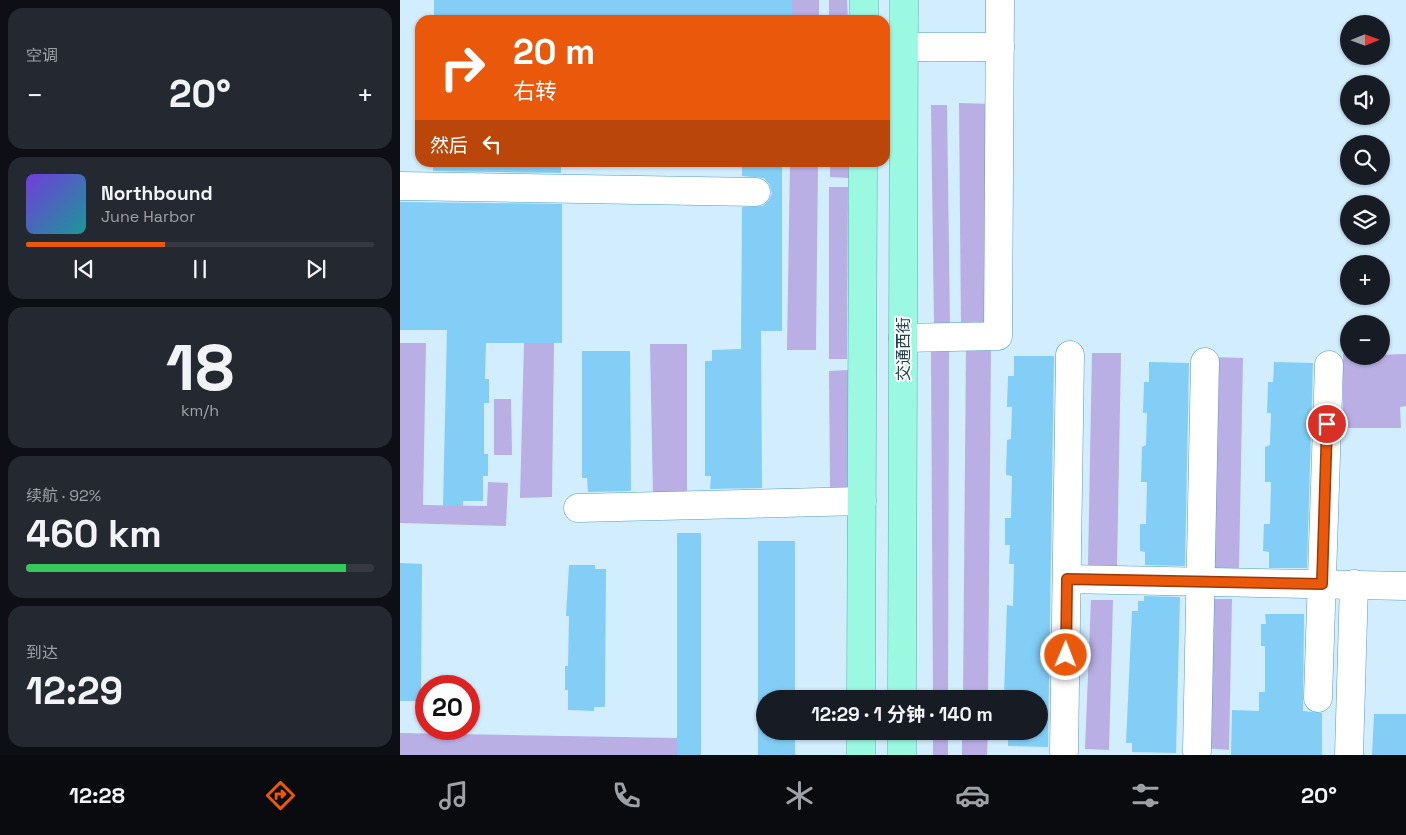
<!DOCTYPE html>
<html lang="zh">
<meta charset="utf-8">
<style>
body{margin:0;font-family:"Space Grotesk","Noto Sans SC",sans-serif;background:#242831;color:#f1f3f6;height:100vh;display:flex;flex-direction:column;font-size:19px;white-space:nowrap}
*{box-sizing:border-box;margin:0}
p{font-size:16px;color:#9ea1a6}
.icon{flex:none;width:28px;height:28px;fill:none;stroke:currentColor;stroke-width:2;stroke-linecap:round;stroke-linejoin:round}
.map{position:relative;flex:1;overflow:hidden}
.details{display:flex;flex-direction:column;gap:8px;padding:8px;background:#0d0f14;width:400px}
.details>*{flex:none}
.top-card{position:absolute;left:15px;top:15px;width:475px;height:152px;border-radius:15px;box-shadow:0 1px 4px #0004;background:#ea580c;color:#fff;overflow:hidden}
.needle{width:32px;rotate:89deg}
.tools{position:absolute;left:940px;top:15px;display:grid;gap:10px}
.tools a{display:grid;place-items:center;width:50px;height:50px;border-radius:50%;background:#171b24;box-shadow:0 1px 4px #0004;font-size:25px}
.speed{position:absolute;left:15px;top:675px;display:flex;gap:10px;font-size:25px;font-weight:700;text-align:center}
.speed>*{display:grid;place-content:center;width:65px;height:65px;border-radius:50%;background:#171b24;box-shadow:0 1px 4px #0004;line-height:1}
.speed .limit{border:8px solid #d22;background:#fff;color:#111}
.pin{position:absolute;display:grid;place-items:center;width:42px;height:42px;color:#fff;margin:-21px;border:2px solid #fff;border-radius:50%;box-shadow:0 1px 5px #0007}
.me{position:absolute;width:55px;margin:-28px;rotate:1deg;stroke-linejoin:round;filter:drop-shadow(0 0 4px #0008)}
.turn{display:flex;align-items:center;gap:18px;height:105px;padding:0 15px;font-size:22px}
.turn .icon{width:65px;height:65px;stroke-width:2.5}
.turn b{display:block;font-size:35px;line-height:42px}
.then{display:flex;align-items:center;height:48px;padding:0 15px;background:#0003;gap:10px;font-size:19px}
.big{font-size:38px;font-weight:700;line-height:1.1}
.details .card{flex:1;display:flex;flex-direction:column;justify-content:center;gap:8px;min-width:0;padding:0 18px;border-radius:15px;background:#242831}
.details .dial{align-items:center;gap:0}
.dial b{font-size:65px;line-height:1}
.song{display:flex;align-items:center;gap:15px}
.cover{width:60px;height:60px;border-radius:8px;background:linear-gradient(135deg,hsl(260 70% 55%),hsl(180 70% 35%))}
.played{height:5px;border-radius:2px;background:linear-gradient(90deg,#ea580c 40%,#363941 40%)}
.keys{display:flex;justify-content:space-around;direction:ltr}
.heat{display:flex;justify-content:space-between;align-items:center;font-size:28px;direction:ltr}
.charge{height:8px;border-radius:4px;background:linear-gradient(90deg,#34c759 92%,#363941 0)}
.trip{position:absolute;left:356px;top:690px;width:292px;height:50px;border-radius:25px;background:#171b24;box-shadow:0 1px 4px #0004;font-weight:700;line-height:50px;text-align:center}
.tabs{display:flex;height:80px;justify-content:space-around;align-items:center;background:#090b0e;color:#9ea1a6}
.tabs .icon{width:35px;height:35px}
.tabs .active{color:#ea580c}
.tabs b{font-size:22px;color:#f1f3f6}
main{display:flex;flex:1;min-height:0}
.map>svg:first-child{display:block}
.green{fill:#b9afe5}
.building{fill:#82cef6}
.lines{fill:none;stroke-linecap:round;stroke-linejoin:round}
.minor-casing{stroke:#529ec5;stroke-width:29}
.major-casing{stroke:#45b6a2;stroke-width:29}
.minor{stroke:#fff;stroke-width:28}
.major{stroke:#9bf9e2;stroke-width:28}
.route-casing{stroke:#983908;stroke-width:12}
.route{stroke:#ea580c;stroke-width:9}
.labels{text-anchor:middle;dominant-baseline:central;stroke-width:4;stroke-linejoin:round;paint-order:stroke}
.street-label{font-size:16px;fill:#214151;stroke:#fff}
</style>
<main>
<section class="details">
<div class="card"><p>空调</p>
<div class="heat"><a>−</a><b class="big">20°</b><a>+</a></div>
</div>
<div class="card">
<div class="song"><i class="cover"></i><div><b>Northbound</b><p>June Harbor</p></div></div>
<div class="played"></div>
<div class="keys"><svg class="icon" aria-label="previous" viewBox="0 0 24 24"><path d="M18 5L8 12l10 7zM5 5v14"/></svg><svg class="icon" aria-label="pause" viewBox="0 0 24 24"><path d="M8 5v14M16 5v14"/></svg><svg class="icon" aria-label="next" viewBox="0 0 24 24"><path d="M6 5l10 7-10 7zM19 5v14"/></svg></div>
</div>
<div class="card dial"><b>18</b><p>km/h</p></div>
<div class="card"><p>续航 · 92%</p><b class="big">460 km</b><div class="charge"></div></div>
<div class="card"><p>到达</p><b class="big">12:29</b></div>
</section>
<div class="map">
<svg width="1006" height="755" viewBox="0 0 1006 755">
<rect width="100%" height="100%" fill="#d1edfe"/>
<g class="green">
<rect x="392" y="0" width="27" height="20"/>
<path d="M429,0h18l1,20h-19z"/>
<path d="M559,103l35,1v223h-33z"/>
<path d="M531,105h16l3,220h-16z"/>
<path d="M390,163h28l-2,187h-29z"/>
<path d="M430,163h18l1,15 -19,-1z"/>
<path d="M429,187h19l-1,172h-18z"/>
<path d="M0,343h26l-3,162 64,1 1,-24 20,1 -2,43 -106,-3z"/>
<path d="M124,343h30l-2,154 -32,1z"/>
<path d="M250,344h37v151h-34z"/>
<path d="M566,345h25l-3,354h-25z"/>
<path d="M549,348l-1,351h-15l-2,-350z"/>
<path d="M692,353h29l-4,213 -29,-1z"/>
<path d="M943,354h6v2l57,-2v52l-6,1 1,21h-58z"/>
<path d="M814,357l29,1 -4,212 -29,-1z"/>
<path d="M448,370l1,119 -19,-1 -1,-117z"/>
<path d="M94,399h17l1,56h-18z"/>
<path d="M810,599h22l-3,151 -25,-2z"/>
<path d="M691,600h22l-4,150 -24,-1z"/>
<rect x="533" y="731" width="15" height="24"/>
<path d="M562,731h26l-1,24h-25z"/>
<path d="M0,733l277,5v17h-277z"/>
</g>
<g class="building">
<rect x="34" y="0" width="358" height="20"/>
<path d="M33,162h128v11l-128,-2z"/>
<path d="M342,162h40v169h-21l1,157 -52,1 1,-13h-6v-115h7v-11l29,-1 1,-142 21,-1 6,-6 3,-7 -3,-9 -5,-6 -22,-2z"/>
<path d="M0,202l162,2v139h-76l-1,36h4v24h-5v51h4v22h-5v25h-20v5h-20l4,-176h-47z"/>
<path d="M182,351h48l1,140 -43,1 -1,-14h-5z"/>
<path d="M614,356h40l-6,391 -40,-1v-15h32v-32h-31v-3h-5l3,-91 6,1 1,-42h-5l1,-19h-5v-27h6l1,-42 -6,-1 1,-35 4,-1 1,-32h-5l1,-31h6z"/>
<path d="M749,362l40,1 -4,203 -40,-1v-13l-5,-1v-27h6l1,-42h-6l1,-35 4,-2 1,-32h-4l1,-31h5z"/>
<path d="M874,362l39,1 -6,205h-38v-16l-6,-1 1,-27h6l1,-42h-6v-35l5,-2 1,-32h-4l1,-31h5z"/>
<rect x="277" y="533" width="24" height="222"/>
<path d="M358,541h37v158h-30v32h30v24h-37z"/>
<path d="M0,563l22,1 -1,137h-21z"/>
<path d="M169,565h26v4h11l-1,138h-11v4l-26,-1v-20h-3v-24h3l1,-50h-3z"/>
<path d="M744,596l36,1 -4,156 -44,-1v-9h-6l6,-132h6v-10h6z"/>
<path d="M865,614h39l-1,97 19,2v42h-91l1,-45 27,1v-19h6v-46h-4v-22h5z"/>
<path d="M974,714h32v41h-34z"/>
</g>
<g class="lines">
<g class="minor-casing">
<g id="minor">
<path d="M504,47h96"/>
<path d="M0,186l356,6"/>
<path d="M503,338l95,-2 2,-336"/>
<path d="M178,508l284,-7"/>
<path d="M667,579l339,7"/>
<path d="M918,698l11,-333"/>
<path d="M664,751l6,-396"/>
<path d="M797,751l8,-389"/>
<path d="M949,755l5,-171"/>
</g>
</g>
<g class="major-casing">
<g id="major">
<path d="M464,20v-20"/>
<path d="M461,699l2,-537"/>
<path d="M502,699l2,-699"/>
<path d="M461,755v-24"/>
<path d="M502,755v-24"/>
</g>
</g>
<use href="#minor" class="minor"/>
<use href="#major" class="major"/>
</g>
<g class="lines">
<g class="route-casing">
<path id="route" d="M666,655l1,-76 255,5 5,-160"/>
</g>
<use href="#route" class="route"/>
</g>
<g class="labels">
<g class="street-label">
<text transform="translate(503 349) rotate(-90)">交通西街</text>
</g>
</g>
</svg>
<div class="tools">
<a><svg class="needle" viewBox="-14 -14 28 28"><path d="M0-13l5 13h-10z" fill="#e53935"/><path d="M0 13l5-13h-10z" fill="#9ea1a6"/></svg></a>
<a><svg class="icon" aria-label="sound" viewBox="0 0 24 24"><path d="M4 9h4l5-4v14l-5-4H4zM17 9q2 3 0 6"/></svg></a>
<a><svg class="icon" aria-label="search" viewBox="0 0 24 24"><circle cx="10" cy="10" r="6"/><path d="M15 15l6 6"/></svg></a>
<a><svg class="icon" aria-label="layers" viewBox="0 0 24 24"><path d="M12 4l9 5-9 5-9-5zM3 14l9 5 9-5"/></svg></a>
<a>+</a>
<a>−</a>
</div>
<div class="speed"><div class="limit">20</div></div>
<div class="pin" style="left:927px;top:424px;background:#d93025"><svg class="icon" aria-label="arrive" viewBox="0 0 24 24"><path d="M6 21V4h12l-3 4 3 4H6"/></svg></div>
<svg class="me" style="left:666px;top:655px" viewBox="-20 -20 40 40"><circle r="17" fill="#ea580c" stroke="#fff" stroke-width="3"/><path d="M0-11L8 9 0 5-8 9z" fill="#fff"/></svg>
<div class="trip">12:29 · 1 分钟 · 140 m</div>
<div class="top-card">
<div class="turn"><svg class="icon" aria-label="right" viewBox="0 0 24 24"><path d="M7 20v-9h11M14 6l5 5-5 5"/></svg><div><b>20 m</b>右转</div></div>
<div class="then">然后<svg class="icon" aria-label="left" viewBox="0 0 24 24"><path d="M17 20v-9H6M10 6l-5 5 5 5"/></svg></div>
</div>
</div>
</main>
<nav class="tabs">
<b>12:28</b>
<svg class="icon active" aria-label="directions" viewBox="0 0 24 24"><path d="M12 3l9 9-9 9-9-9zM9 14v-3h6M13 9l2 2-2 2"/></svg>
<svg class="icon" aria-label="music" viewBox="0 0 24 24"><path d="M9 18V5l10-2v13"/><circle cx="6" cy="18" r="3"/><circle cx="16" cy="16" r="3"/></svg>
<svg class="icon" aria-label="phone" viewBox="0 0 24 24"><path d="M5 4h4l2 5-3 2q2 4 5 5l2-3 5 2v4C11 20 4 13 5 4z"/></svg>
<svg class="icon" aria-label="climate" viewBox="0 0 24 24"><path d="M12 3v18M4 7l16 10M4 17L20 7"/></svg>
<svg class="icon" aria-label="car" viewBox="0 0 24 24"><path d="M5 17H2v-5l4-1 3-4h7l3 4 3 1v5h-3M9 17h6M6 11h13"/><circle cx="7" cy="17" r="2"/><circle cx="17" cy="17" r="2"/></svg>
<svg class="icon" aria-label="filters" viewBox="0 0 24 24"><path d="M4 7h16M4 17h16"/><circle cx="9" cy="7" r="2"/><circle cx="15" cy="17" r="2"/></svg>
<b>20°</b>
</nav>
